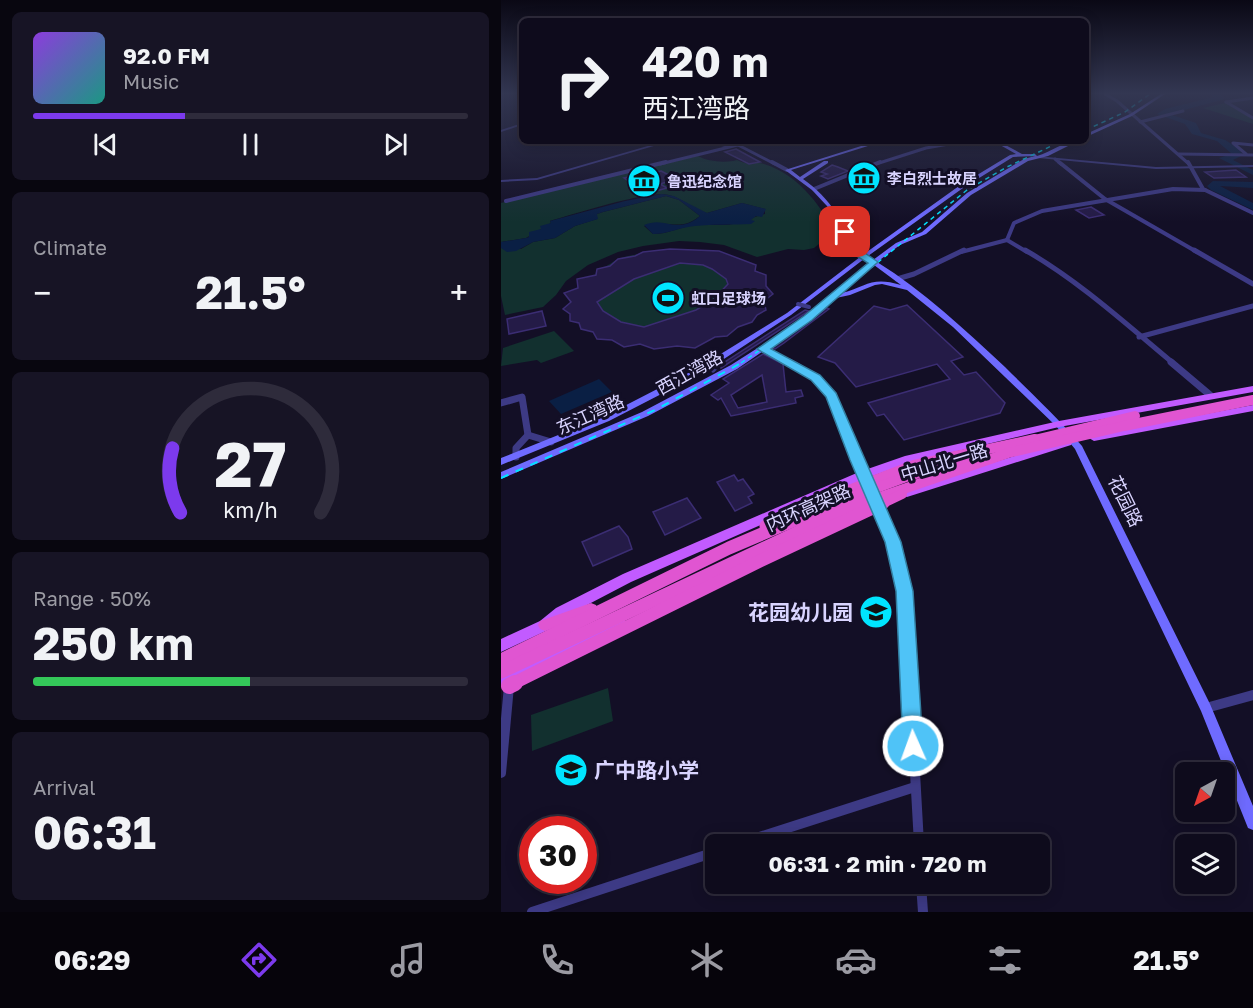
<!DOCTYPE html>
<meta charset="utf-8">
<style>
body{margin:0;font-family:"Golos Text","Noto Sans SC",sans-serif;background:#171425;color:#f1f3f6;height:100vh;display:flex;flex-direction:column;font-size:22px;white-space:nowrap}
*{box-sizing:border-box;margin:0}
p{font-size:20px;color:#9b9ba3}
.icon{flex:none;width:33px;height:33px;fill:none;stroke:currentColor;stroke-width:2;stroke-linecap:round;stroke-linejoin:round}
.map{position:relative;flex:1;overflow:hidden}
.side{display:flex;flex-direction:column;gap:12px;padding:12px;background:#08060f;width:501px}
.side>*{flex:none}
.top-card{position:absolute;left:18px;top:18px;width:570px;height:126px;border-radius:9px;box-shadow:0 3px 15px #0003,0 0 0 2px #2e2b3b;background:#0e0b1c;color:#f1f3f6;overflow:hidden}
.needle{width:39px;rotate:220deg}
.buttons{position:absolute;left:674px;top:762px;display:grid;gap:12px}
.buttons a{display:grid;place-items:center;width:60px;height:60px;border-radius:9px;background:#0e0b1c;box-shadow:0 3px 15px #0003,0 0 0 2px #2e2b3b;font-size:30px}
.speed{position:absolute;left:18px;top:816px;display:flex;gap:12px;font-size:30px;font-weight:700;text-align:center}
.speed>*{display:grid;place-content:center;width:78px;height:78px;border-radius:50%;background:#0e0b1c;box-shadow:0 3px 15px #0003,0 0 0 2px #2e2b3b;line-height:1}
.speed .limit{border:9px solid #d22;background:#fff;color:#111}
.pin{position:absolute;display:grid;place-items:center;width:51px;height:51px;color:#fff;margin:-26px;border-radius:12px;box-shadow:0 3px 9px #0006}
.me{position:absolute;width:66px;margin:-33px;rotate:358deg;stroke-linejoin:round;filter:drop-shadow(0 0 4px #0008)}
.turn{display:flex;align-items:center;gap:21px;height:126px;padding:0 24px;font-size:27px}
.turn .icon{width:78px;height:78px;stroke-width:2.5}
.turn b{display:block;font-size:42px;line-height:51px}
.big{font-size:45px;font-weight:700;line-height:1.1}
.side .card{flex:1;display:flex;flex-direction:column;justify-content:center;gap:9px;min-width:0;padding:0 21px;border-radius:9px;background:#171425}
.side .dial{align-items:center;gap:0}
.dial svg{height:156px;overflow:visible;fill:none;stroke:#2e2b3b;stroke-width:7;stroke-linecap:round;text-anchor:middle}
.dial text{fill:#f1f3f6;stroke:none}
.song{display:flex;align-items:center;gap:18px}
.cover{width:72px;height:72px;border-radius:9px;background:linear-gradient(135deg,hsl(270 70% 55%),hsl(170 70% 35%))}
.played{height:6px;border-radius:3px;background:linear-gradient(90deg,#7c3aed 35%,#2e2b3b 35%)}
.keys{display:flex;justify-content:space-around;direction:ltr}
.heat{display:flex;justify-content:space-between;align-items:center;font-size:33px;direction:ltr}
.charge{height:9px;border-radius:4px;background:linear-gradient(90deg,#34c759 50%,#2e2b3b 0)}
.trip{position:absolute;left:204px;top:834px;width:345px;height:60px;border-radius:9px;background:#0e0b1c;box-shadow:0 3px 15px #0003,0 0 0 2px #2e2b3b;font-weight:700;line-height:60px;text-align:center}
.dock{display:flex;height:96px;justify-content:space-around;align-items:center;background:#06040b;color:#9b9ba3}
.dock .icon{width:42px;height:42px}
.dock .on{color:#7c3aed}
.dock b{font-size:27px;color:#f1f3f6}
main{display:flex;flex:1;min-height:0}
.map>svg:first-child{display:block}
.green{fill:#12302f}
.water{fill:#0a1f44}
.building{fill:#241b47;stroke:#3b2d73;stroke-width:1.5;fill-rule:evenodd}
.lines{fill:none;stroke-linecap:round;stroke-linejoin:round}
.pedestrian-far1{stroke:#3d3a85;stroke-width:2}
.pedestrian{stroke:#3d3a85;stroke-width:5}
.minor-far5{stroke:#3d3a85;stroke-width:3}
.minor-far4{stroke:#3d3a85;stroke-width:4}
.minor-far3{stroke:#3d3a85;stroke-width:5}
.minor-far2{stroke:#3d3a85;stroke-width:7}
.minor-far1{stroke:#3d3a85;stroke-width:8}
.minor{stroke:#3d3a85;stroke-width:10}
.tertiary{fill:#3d3a85;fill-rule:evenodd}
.secondary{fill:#6f6bff;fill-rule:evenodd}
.primary{fill:#c25bff;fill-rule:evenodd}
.trunk{fill:#e055d1;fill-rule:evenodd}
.rail-far1{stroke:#00e5ff;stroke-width:1.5;stroke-dasharray:4.5 4;stroke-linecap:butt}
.rail{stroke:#00e5ff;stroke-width:2;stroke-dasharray:8 8;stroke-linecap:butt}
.pedestrian-bridge{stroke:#3d3a85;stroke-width:4}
.trunk-bridge-far2{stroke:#e055d1;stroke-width:10}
.trunk-bridge-far1{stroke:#e055d1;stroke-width:13}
.trunk-bridge{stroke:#e055d1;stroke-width:16}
.route{fill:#4fc3f7;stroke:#337fa1;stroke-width:1.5}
.labels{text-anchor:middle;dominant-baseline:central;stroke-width:6;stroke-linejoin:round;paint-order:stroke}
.far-poi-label{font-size:15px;font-weight:bold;fill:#d9d4ff;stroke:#130f26;text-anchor:start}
.street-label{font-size:18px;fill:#d9d4ff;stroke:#130f26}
.near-poi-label{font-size:21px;font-weight:bold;fill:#d9d4ff;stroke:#130f26;text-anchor:end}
</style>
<main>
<section class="side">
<div class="card">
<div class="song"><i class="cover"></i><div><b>92.0 FM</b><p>Music</p></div></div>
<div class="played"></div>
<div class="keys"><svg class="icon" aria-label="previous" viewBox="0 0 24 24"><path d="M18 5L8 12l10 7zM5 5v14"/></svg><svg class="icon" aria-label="pause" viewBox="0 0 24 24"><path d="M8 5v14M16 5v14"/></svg><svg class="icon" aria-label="next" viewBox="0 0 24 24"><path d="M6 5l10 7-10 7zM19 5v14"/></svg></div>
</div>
<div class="card"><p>Climate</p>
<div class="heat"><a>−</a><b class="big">21.5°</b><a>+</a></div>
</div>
<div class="card dial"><svg viewBox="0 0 100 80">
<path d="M14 69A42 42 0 1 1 86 69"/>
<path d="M14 69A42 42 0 0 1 10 36" stroke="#7c3aed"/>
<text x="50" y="56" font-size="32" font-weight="700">27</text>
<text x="50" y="72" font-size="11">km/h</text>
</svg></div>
<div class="card"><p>Range · 50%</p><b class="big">250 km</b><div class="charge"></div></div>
<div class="card"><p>Arrival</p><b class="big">06:31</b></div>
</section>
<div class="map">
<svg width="752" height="912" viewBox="0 0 752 912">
<rect width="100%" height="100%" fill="#130f26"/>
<g class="green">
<path d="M724,103l28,16v5l-50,-16z"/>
<path d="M197,156c10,6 29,7 39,4 15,7 16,1 27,4 36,11 61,46 75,78l-20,2 -5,4 -10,2 -16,-1 -31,8 -33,-12 -24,-3 -21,-1 -36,5 -25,6 -30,13 -22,16 -10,14 -13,12 -38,8 -4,-19v-48l20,1 12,-7 22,-4 20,-12 22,-7v-5l6,-2 63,-16 13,4 21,16c-21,17 -33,2 -56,10l9,8c15,0 27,-7 42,-9 13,-1 26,1 38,-1 12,-2 21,-8 32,-10v-5l-23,-6 -35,10c-14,-3 -24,-15 -38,-18 -21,-5 -94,19 -119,26l1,2 -25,15 -25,4v-39z"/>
<path d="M169,249l49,2 37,14 -1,6 11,4v11l7,8 -9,7 2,9 -9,5 -5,7 -14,5 -11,9 -12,1 -20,11 -18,-2 -23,3 -14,-5 -16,3 -12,-7 -15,-1 -4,-7 -12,-3 -2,-6 -9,-2v-7l-7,-5 8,-7 -7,-9 14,-5 -1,-9 18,-4 2,-6c11,-2 13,-6 21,-10 16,-6 36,-6 52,-10z"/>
<path d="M53,331l20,20 -33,12 -4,-3 -36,6 2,-18z"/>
<path d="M107,688l5,33 -81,30 -1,-36z"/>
</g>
<g class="water">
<path d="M708,94h10l6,5 -56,15 27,9 5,10 24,7 13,8 5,7 -10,5 20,10v5l-34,-17 13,-4 -15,-13 -25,-7 -7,-10 -28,-10 8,-5 49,-12z"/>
<path d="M712,181l40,1v6l-33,-2 33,17v7l-42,-20 -4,-4z"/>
<path d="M161,194l12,2 33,17 35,-10 24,6 -4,8 -6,-1 -5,4 4,1 -4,3c-19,1 -38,0 -56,2 -15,1 -27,8 -42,8l-9,-9c22,-10 32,11 56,-9l-21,-16 -13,-4 -63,16 -6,2 1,5 -23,7 -20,12 -22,4 -17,9 -9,1 -6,-4v-6l25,-4 3,-1v-5l12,-3 -1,-3 11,-3 -1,-2 75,-20z"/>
<path d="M98,379l13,13 -51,22 -12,-13z"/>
</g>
<g class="building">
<path d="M235,149l11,6 13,7 -11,2 -24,-12z"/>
<path d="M331,165l6,2 10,4 -20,8 -7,-3 6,-2 -6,-2z"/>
<path d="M735,170l10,7 -32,1 -9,-6z"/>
<path d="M160,171l16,8 -17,5 7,4 -11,3 -5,-2 -8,2 -19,-13z"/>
<path d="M590,207l13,8 -15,3 -13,-8z"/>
<path d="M169,249l49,2 37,14 -1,6 11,4v11l7,8 -9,7 2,9 -9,5 -5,7 -14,5 -11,9 -12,1 -20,11 -18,-2 -23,3 -14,-5 -16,3 -12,-7 -15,-1 -4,-7 -12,-3 -2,-6 -9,-2v-7l-7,-5 8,-7 -7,-9 14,-5 -1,-9 19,-4 1,-6 13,-3 8,-7 17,-3 8,-4zM179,263l23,2 9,4 14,10 2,5 -15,16 -17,10 -52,17 -23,-5 -18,-11 -6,-9 37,-23z"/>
<path d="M406,305l56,52 -12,4 13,14 12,-3 29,31 -5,10 -96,27 -20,-26 -7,2 -9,-13 82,-24 -13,-15 -81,23 -21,-24 -17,-6 56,-51 16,4z"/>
<path d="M326,308l2,1 -45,34 -9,6 -3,-1z"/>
<path d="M304,310l4,1 -88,57 -1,-3z"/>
<path d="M41,311l4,15 -37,8 -2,-15z"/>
<path d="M262,354l20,10 3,28 15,-2 2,6 -8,2 1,5 -65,13 -10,-18 -3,2 -7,-5 18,-12 -6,-4zM261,375l5,27 -29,6 -7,-13z"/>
<path d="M233,475l4,6 5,-2 11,15 -6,3 4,6 -17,8 -18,-29z"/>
<path d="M186,498l14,20 -36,17 -12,-23z"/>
<path d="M118,526l9,11 4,12 -39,17 -11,-24z"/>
</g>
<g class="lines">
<path class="pedestrian-far1" d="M206,141l22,6"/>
<path class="pedestrian" d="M212,370l3,-3"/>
<g class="minor-far5">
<path d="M604,94l12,7 72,63"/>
<path d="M725,102l27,16"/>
<path d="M725,102l27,-4"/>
<path d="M639,122l43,-11"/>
<path d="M237,145l37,19"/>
<path d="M678,154l74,1"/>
<path d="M745,154l-13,-11 20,2"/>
<path d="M554,159l6,5"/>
<path d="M159,164l94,-23"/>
<path d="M375,164l50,-16 40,-7"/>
</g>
<g class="minor-far4">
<path d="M271,162l15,8"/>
<path d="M558,162l46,37 92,53"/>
<path d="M687,162l15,27 50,24"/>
<path d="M313,189l66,-27"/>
<path d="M5,201l160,-39"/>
<path d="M506,240l20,12"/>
<path d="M506,240l7,-17 28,-12 131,-22 32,1"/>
<path d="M460,252l46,-12"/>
</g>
<g class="minor-far3">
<path d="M524,250c54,31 100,73 148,113"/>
<path d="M693,250l59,34"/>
<path d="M396,279l17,-5 50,-24"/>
<path d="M638,337l114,-31"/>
<path d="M262,349l29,14"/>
</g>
<g class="minor-far2">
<path d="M288,362c54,26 54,67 76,116"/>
<path d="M670,362l39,33"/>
<path d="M0,403l21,-6 6,38"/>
<path d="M27,435l23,7"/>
<path d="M15,457v-9l12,-13"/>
</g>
<path class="minor-far1" d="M376,504l16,38 12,49 5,93"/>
<g class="minor">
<path d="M409,683l9,161"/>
<path d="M705,708l47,-13"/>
<path d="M0,773l8,-87"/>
<path d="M237,844l177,-57"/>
<path d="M420,884l2,28"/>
<path d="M31,912l183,-60"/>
</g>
<g class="tertiary">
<path d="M21,123v2l-21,7v-2z"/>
<path d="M164,141h6l-134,39 -36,2v-2l36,-2z"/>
<path d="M535,156l120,11 97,-2v2l-97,2 -118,-11z"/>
</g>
<g class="secondary">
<path d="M660,94h4l-33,22 -46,21v-3l44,-20z"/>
<path d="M376,141h7l-93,29 9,7 24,-16h4v2l-25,16c28,19 40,45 57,73l4,2 95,-68 51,-31 6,-1 -23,-13h5l24,13h13l2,2c14,-4 27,-15 41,-15l-30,15 -20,5 -57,34 -45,39 -26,11 -23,17c47,29 88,68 128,105 26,26 53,51 77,79l128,258 43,102v24l-5,-2 -47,-117 -126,-262 -19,-23 -103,-99 -46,-37 -25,-6 -7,1 -25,10 -14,3 -26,21 -73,50 -89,47 -147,63v-7l141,-60 89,-47 75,-48 63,-54 -5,-4 -73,56 -87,57 -95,49 -108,44v-7l102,-41 95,-49 89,-55 73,-56 -5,-4 -28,-47 -15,-16 -27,-20zM534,156l-11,3 -57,34 -45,39 -26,11 -23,17 -5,-4 95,-68 50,-31zM373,265l27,20c-29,-9 -34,1 -59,8z"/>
</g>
<g class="primary">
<path d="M752,386v6l-194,35 -148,35 -44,16 -236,104 -65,34 -16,13 -49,23v-13l39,-18 16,-13 67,-34 236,-102 46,-16 154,-35z"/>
<path d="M752,405v6l-159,30 -5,-3 5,-3z"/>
<path d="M566,440l4,1 1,2 -1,2 -164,52 -4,-1 -2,-3 2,-3z"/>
<path d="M119,618l5,2 2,4 -2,4 -124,59v-14z"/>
</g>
<path class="trunk" d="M90,603l5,2 2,4 -2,4 -51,18 -5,-2 -2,-4 2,-4z"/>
<g class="rail-far1">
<path d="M585,130l39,-18 25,-18"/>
<path d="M240,363l78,-53 148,-120 40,-23 55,-26"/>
</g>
<path class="rail" d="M0,478l154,-68 88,-48"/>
<path class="pedestrian-bridge" d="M297,304l11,3"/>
<g class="trunk-bridge-far2">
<path d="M529,441l105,-25"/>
<path d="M309,505l104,-40 121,-26"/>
<path d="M330,505l75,-28 60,-18"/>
<path d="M356,505l151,-52 116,-27 129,-26"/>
<path d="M378,505l23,-11"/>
</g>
<g class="trunk-bridge-far1">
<path d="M265,526l47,-23"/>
<path d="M0,660l228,-112 106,-45"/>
<path d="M0,672l359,-169"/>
<path d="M11,684l248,-123 123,-58"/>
</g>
<path class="trunk-bridge" d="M8,686l6,-3"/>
</g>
<linearGradient id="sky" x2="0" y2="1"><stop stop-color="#0a0815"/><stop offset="0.42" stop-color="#333752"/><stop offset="1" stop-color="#333752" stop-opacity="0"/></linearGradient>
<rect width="752" height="222" fill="url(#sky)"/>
<path class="route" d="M340,230h7l14,21 16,11 -66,58 -41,29 49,26 16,18 65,149 12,49 10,155 -3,7 -7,3 -7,-3 -3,-7 -7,-155 -11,-49 -35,-82 -24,-63 -15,-17 -54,-31 47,-33 64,-53 -13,-8 -15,-23z"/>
<defs>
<g id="museum-disc" transform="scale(1.725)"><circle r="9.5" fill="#00e5ff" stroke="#130f26"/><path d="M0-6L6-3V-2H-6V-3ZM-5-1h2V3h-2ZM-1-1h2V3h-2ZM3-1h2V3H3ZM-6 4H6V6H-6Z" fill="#111"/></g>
<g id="stadium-disc" transform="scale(1.725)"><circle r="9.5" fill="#00e5ff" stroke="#130f26"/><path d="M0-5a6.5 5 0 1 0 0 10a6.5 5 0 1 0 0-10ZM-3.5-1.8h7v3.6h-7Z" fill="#111"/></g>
<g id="school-disc" transform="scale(1.725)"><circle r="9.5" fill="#00e5ff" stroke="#130f26"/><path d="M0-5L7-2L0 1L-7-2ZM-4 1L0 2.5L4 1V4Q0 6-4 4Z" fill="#111"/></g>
</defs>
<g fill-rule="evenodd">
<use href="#museum-disc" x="363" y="178"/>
<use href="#museum-disc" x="143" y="181"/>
<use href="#stadium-disc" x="167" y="298"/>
<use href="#school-disc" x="375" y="612"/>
<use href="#school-disc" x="70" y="770"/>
</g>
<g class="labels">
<g class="far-poi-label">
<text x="386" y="178">李白烈士故居</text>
<text x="166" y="181">鲁迅纪念馆</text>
<text x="190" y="298">虹口足球场</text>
</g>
<g class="street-label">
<text transform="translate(188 372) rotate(-29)">西江湾路</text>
<text transform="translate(89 414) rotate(-24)">东江湾路</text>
<text transform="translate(443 462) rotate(-17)">中山北一路</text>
<text transform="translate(625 501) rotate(64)">花园路</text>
<text transform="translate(307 507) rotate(-24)">内环高架路</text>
</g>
<g class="near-poi-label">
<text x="352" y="612">花园幼儿园</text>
<text x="93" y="770" text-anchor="start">广中路小学</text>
</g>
</g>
</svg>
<div class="buttons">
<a><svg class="needle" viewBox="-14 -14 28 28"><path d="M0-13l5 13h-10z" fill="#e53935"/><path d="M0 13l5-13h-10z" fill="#9b9ba3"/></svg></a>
<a><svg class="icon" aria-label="layers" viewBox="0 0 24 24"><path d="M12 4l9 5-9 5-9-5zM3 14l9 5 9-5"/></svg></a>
</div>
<div class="speed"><div class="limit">30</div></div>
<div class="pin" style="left:344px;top:232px;background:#d93025"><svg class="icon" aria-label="arrive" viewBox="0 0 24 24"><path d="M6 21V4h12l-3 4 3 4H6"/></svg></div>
<svg class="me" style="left:412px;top:746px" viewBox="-20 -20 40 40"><circle r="17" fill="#4fc3f7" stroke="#fff" stroke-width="3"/><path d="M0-11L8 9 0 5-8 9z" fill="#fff"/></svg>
<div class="trip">06:31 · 2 min · 720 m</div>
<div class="top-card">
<div class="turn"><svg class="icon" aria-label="right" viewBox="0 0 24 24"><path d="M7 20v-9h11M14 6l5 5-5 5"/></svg><div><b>420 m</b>西江湾路</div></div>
</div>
</div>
</main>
<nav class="dock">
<b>06:29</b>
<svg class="icon on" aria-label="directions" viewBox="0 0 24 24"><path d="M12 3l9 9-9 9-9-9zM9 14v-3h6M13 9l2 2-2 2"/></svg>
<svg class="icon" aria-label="music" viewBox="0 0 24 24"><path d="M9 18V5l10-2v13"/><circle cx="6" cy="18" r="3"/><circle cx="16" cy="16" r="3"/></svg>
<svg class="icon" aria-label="phone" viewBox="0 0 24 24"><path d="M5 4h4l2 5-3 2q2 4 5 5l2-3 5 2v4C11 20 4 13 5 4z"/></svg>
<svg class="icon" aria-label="climate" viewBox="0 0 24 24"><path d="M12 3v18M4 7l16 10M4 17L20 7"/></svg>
<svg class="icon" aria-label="car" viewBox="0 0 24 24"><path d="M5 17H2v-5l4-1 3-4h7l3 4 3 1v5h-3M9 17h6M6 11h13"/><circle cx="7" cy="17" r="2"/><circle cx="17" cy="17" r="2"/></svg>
<svg class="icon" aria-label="filters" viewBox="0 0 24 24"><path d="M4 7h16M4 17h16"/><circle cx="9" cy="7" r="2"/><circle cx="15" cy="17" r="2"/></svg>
<b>21.5°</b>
</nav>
